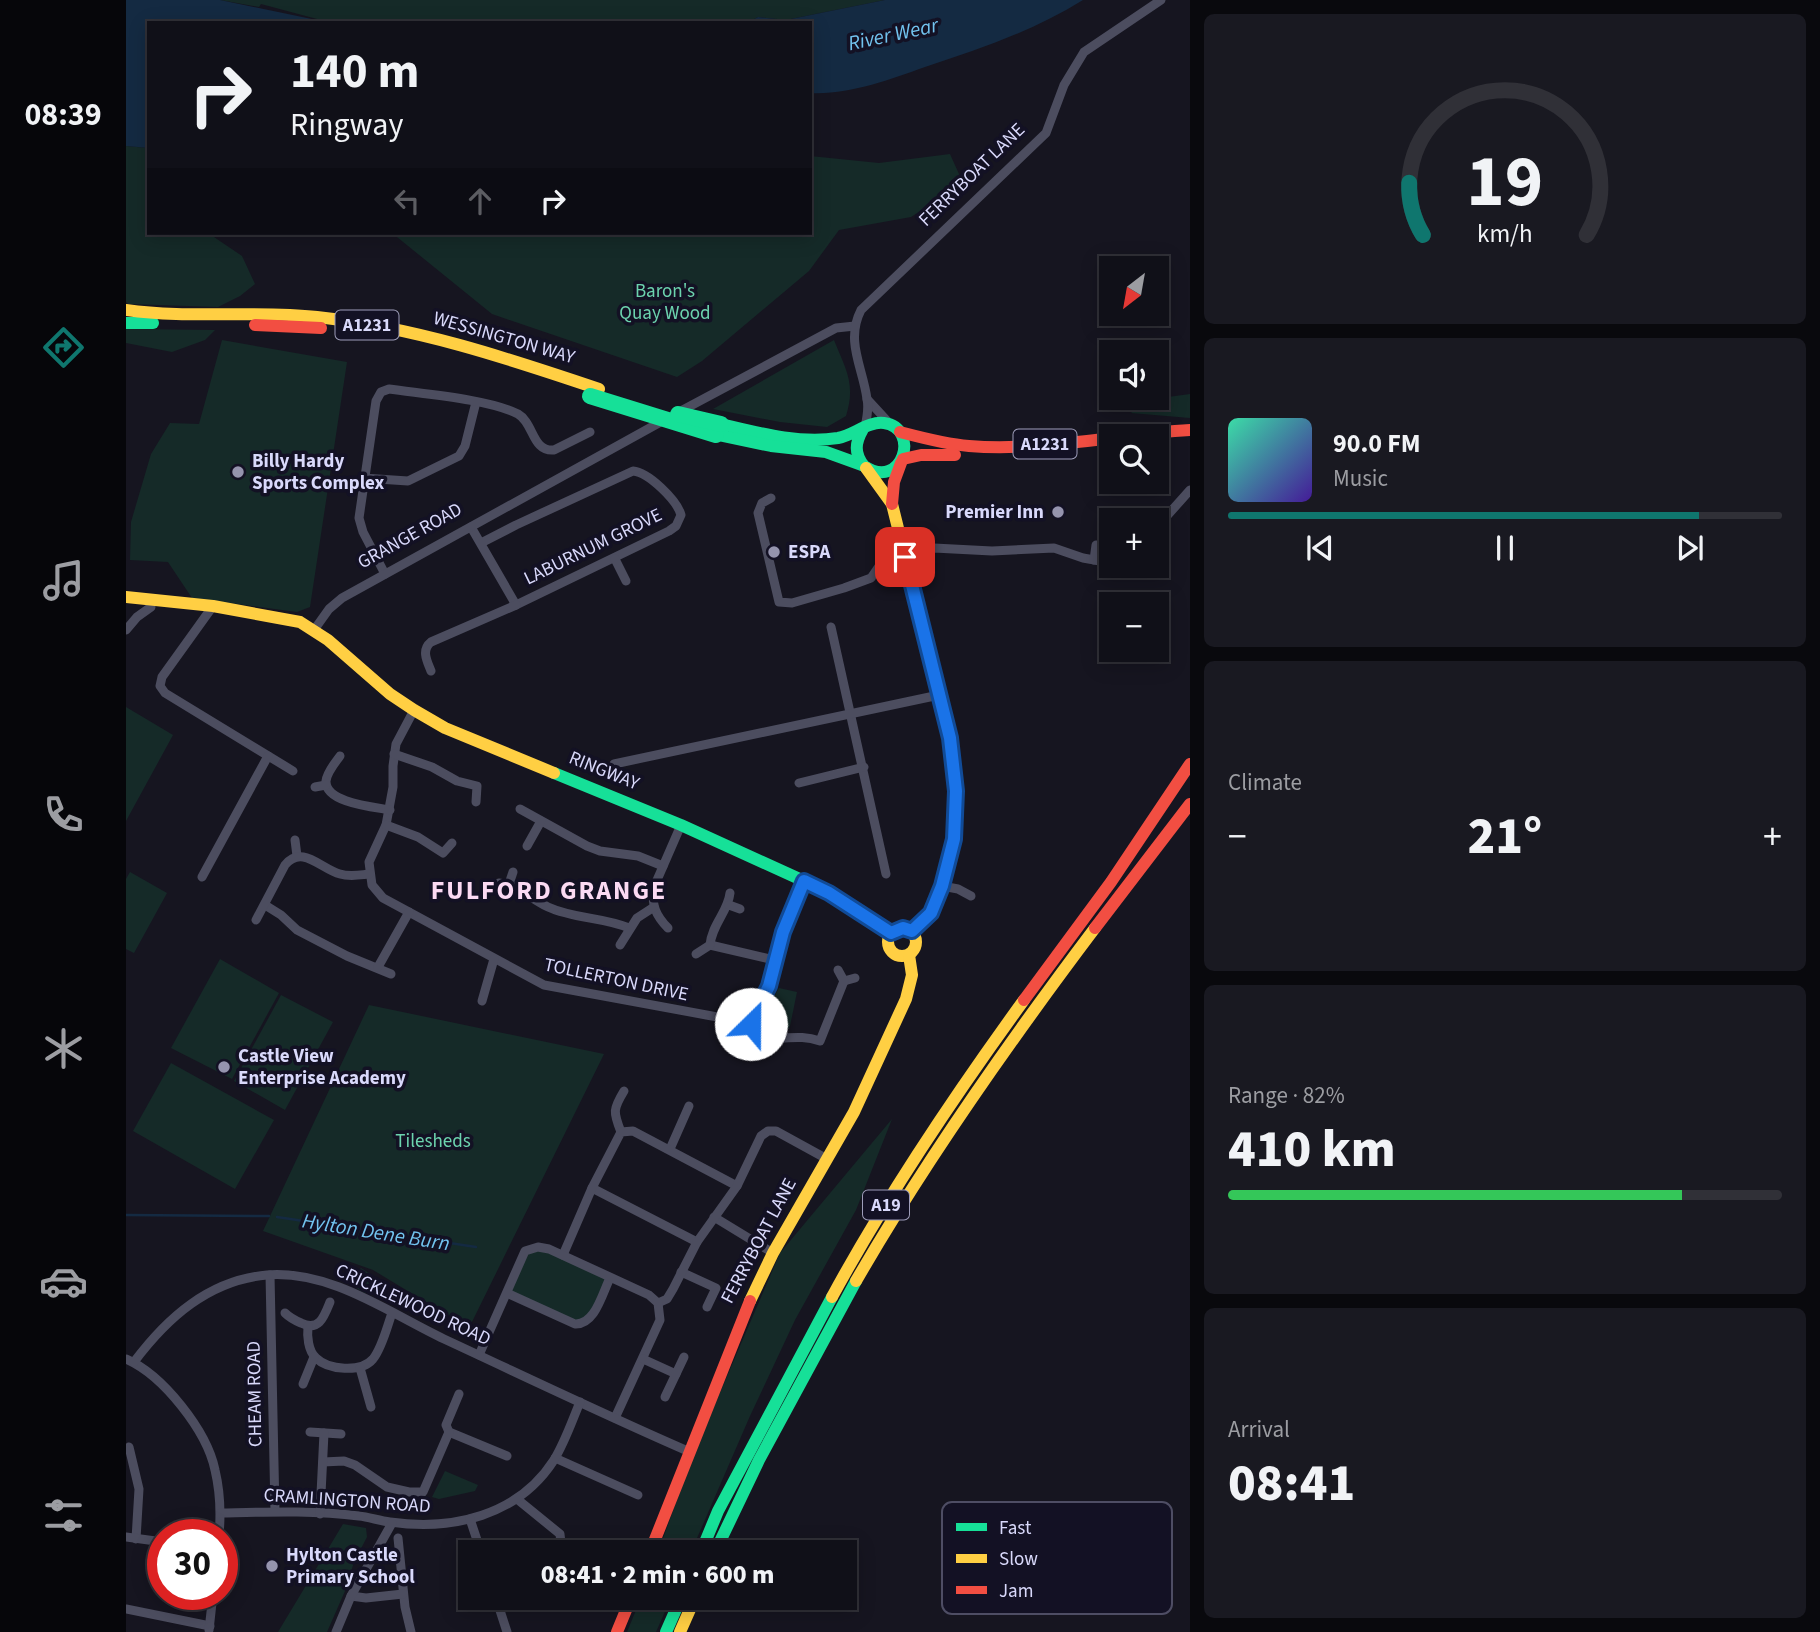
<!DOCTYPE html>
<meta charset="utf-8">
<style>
body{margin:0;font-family:"Source Sans 3",sans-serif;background:#191921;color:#f1f3f6;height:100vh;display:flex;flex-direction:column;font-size:26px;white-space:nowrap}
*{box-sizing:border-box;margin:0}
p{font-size:23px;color:#9c9da2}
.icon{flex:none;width:38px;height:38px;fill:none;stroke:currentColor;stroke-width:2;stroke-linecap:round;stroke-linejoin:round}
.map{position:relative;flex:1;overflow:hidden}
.drawer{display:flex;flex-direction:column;gap:14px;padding:14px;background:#09090d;width:630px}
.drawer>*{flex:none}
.hud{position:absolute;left:21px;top:21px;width:665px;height:214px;border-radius:0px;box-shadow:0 4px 18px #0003,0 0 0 2px #303037;background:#101018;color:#f1f3f6;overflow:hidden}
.needle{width:46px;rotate:211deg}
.tools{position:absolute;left:973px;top:256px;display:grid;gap:14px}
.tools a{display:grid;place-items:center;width:70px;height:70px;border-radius:0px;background:#101018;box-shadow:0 4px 18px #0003,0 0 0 2px #303037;font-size:35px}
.speed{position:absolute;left:21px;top:1519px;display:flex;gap:14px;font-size:35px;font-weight:700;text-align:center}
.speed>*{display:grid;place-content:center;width:91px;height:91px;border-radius:50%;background:#101018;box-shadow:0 4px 18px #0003,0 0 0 2px #303037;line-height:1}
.speed .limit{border:10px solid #d22;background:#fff;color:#111}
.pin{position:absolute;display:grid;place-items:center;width:60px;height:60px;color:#fff;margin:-30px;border-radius:14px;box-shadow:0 4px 10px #0006}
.me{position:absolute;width:77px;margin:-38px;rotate:23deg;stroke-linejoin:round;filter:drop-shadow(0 0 5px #0008)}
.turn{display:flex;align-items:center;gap:24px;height:147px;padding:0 28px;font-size:32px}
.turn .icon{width:91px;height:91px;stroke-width:2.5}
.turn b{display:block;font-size:49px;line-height:60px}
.lanes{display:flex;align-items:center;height:66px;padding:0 28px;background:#0003;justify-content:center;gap:35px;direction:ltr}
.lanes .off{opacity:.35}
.big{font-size:52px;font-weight:800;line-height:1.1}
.drawer .widget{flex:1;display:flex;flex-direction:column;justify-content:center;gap:10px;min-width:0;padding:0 24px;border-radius:10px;background:#191921}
.drawer .dial{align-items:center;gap:0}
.dial svg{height:182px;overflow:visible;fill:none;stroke:#303037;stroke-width:7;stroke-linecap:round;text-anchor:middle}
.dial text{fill:#f1f3f6;stroke:none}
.song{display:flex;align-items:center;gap:21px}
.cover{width:84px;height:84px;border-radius:10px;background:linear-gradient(135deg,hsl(160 70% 55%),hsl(260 70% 35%))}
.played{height:7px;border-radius:4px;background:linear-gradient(90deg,#0f766e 85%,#303037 85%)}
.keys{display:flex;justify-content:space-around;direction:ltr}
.heat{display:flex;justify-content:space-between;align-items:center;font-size:38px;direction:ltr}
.charge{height:10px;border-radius:5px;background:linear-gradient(90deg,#34c759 82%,#303037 0)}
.trip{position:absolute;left:332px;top:1540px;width:399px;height:70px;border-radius:0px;background:#101018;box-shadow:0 4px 18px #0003,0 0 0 2px #303037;font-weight:800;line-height:70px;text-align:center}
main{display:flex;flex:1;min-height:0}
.menu{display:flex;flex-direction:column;width:126px;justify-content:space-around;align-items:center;background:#06060a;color:#9c9da2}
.menu .icon{width:49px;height:49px}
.menu .active{color:#0f766e}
.menu b{font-size:32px;color:#f1f3f6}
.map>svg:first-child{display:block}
.green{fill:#152a28}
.water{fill:#142a42}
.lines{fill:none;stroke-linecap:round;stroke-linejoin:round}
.stream{stroke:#142a42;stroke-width:2.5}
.street{stroke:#4c4d5f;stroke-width:9}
.fast{stroke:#16e098;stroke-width:12}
.slow{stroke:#ffcf43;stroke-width:12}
.jam{stroke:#f24e42;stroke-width:12}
.fast-bridge{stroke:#16e098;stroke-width:16}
.route-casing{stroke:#114b97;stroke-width:18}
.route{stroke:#1a73e8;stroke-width:12}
.poi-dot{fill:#9594ae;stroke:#131124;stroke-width:2.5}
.labels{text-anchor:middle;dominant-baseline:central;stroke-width:7;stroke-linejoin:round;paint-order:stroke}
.shield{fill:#131124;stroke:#9e9dba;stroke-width:2}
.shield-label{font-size:18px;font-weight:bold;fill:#d9d9fb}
.street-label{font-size:19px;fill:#d9d9fb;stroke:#131124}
.park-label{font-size:19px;fill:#6cd3ae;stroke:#131124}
.poi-label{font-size:19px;font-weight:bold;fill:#d9d9fb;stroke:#131124;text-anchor:start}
.water-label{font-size:21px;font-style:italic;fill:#72c3ef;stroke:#131124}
.district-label{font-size:26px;font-weight:bold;letter-spacing:2px;fill:#fbdaf3;stroke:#131124}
.key{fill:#131124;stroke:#4e4d64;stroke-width:2}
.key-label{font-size:19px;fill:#d9d9fb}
</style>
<main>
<nav class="menu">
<b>08:39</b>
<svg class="icon active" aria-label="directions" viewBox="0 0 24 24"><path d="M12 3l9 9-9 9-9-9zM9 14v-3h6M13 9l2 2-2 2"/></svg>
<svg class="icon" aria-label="music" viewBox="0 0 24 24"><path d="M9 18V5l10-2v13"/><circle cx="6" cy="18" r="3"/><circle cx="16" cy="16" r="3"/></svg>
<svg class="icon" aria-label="phone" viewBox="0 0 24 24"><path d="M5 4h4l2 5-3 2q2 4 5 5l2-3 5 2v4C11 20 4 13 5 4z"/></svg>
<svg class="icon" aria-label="climate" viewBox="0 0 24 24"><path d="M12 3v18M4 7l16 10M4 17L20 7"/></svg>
<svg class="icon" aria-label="car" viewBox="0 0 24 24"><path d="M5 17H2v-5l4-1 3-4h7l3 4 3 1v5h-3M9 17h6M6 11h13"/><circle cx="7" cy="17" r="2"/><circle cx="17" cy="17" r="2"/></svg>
<svg class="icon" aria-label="filters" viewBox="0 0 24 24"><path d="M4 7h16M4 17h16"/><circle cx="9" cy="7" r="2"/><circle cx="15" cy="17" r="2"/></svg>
</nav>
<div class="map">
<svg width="1064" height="1632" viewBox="0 0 1064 1632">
<rect width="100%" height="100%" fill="#161520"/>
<g class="green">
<path d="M94,0h665l-99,20 -28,-3 -10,6h-416l-71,-19 -2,3z"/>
<path d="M0,146l23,2v85h59l34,23 13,28 -15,12 -22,11 -90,-3 -2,-2z"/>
<path d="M824,154l13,29 -52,34 -72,13 -30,41 -107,90 -25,16 -185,-63 -100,-81h418v-77l69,7z"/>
<path d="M0,329l89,1 -10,10 -33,12 -46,-9z"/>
<path d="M96,340l125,22 -37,245 -13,5 -105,-14 -24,-36 -38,-2 1,-38 20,-68 19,-31 29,1z"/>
<path d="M708,340c12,30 22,44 12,76l-19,11 -47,-5 -67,-13z"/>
<path d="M1064,394v24l-59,-5 15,-13z"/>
<path d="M0,707l47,28 -47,86z"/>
<path d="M4,872l37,21 -33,60 -8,-4v-70z"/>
<path d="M94,959l59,34 -47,86 -61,-31z"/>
<path d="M653,988l18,4 -7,34 -2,3 -22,-4 -3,-9z"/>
<path d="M155,995l52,27 -48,88 -51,-29z"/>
<path d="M243,1005l235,49 -135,274 -96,-58 -110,-39z"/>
<path d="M45,1063l103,57 -39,69 -102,-58z"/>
<path d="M766,1119l-36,91 -61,110 -45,96 -59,136h-33l36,-99 86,-200z"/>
<path d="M412,1247l72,31 -18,38 -11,8 -74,-31 14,-35z"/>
<path d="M235,1268l14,9 -10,16 -9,-5 -5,-8z"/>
<path d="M319,1471l33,14 -3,6 -36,8 -7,-2z"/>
<path d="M217,1524l23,4 1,9 -13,25 -9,29 -18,41h-49z"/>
<path d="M515,1598h30l-15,34h-29z"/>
</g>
<g class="water">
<path d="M0,0h94l111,23h-182v125l-23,-2z"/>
<path d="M759,0h198c-50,31 -103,49 -158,67 -37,13 -76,28 -115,26v-70h-62l10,-6 28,3z"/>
</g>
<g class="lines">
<g class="stream">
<path d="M0,1215l143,1"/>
<path d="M151,1217l199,30"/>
</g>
<g class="street">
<path d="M741,399l23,25"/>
<path d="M553,412l157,-84 19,-2"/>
<path d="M739,427c2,-9 4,-19 2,-28 -4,-31 -22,-58 -6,-89l185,-177 18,-48 20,-33 77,-52"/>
<path d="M237,478l45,3 51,-25 6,-10 11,-44"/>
<path d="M645,498l-9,5 -4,10 21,89 13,1 52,-15 27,-10 11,-16 52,-14 58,3 62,-3 29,10 17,3 11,-2"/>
<path d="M345,527l45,78 153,-74 7,-5 5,-11c-4,-15 -33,-43 -48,-44l-117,54 -35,18"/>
<path d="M1031,527l33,-37"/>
<path d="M489,559l11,22"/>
<path d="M968,560l2,-15"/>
<path d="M259,574l-22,-42 -4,-14 17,-117 5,-9 8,-3c34,5 100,10 129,25 16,9 14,38 36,36l36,-18"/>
<path d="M87,606l-51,71 -2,9 5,7 128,78"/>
<path d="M705,627l55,247"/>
<path d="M0,630l11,-13 14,-10"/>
<path d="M188,630l15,-21 13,-11 324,-179"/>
<path d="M305,671c-4,-10 -10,-21 0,-29l85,-37"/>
<path d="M288,710l-18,34 -3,22v21l-7,38 -17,37 3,23 11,13 161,87 184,34 16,-4 19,-17 6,-12 14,-54 21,-51"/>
<path d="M268,754l38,13 25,14 20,5 -1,16"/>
<path d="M214,756c-5,7 -13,16 -14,25 -1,22 48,26 64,29"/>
<path d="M488,764l325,-69"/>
<path d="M673,783l65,-16"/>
<path d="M189,787l11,-2"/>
<path d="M394,809l67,37 13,5 38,5 25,10"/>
<path d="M260,825l32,12 25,16 9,-10"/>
<path d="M169,840l2,16"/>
<path d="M401,846l14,-25"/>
<path d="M76,877l66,-121"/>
<path d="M373,883c19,2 32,16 49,24 26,12 55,10 81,21"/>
<path d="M383,884l4,-12"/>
<path d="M816,886l16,3 13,7"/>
<path d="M604,893c-2,19 -18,31 -20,52l64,15"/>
<path d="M139,905l16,10 16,15 50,26 44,18"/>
<path d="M603,905l11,4"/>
<path d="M130,920l29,-55c17,-21 36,4 55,9 10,3 19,1 29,0"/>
<path d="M542,928c-12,-12 -17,-23 -14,-41l27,-62"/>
<path d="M494,945l17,-27 17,-11"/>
<path d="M570,954l14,-9"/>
<path d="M252,967l31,-55"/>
<path d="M718,981l11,-3"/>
<path d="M356,1001l12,-42"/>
<path d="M618,1015c30,39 40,14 76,26l24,-60 -6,-11"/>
<path d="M495,1132c-8,-20 -8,-23 3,-41"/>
<path d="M544,1149l19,-43"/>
<path d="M466,1188l105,54"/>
<path d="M588,1217l59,36"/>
<path d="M437,1255l29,-67 29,-56 12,-1 104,55"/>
<path d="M555,1272l35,16 -9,19"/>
<path d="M144,1275l5,236"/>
<path d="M381,1293l68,31c20,1 27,-30 35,-46"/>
<path d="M532,1303l9,-4 6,-10 24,-47 40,-56 24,-50 7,-5h8l51,28"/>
<path d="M159,1313c5,5 9,7 16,10 18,9 23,-6 29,-21"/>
<path d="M182,1326c-1,10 0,25 8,32 12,12 45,15 57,1 9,-11 14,-32 19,-46"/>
<path d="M353,1355l46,-104 13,-4 11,2 100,46 9,8 2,17 -45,98"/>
<path d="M0,1359c37,16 81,72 89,111 5,21 6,43 4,65"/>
<path d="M517,1359l33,15"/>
<path d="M8,1362c33,-44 75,-82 133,-87 64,-5 122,38 177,64 82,38 163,77 246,113"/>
<path d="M234,1368l11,39"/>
<path d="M177,1384l11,-27"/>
<path d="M333,1394l-13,31 3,7 58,24"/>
<path d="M539,1397l19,-40"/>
<path d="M184,1432l31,2"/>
<path d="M3,1447l10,42 -3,50"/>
<path d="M429,1458l83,37"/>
<path d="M197,1462l21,-1 11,4 32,22 22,5h14l26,-60"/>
<path d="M391,1499l43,35 2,18"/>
<path d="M95,1513c45,-1 92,-3 138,3 10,1 21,5 31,6 62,9 128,-6 164,-62 11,-18 18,-39 26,-58"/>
<path d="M194,1514l4,-81"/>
<path d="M344,1519l11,33"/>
<path d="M0,1537l37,5"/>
<path d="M272,1538l7,69 6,25"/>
<path d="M225,1596l15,2 37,-4"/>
<path d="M370,1598l11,34"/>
<path d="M0,1609l84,17"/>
<path d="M83,1630l4,-36"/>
<path d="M210,1632l15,-36 41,-73"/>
</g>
<g class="fast">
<path d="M0,323h27"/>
<path d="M595,424c38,9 78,20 117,14 16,-3 30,-17 46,-15 37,5 19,69 -20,43 -10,-13 -9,-23 -1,-37"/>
<path d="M592,435l53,11 55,6 36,13"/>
<path d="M428,773l127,52 123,56 25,12 62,40"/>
<path d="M786,931c6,-6 15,-12 20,-20 22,-37 26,-99 22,-141"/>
<path d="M575,1552l17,-41 114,-214"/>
<path d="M589,1552l44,-92 97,-179"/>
<path d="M540,1632l15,-34"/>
</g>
<g class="slow">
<path d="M0,310c63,9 127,0 191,7 97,10 190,41 282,72"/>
<path d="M740,468l26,36 58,234 4,32"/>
<path d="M0,597l87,9 87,16 28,18 62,54 24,16 31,18 109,45"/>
<circle cx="776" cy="942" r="14"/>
<path d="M730,1281c71,-123 153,-239 239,-353"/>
<path d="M706,1297c56,-103 123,-202 192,-297"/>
<path d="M624,1301l23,-48 81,-141 52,-113 6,-24 -3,-20"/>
<path d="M554,1632l15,-34"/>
</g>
<g class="jam">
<path d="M129,325l66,3"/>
<path d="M774,432c23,6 45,12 69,14 73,6 148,-12 221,-16"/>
<path d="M777,459l18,-4h34"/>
<path d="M766,504l2,-22 7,-19"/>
<path d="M969,928l95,-124"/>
<path d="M898,1000l87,-118 79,-118"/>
<path d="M524,1552l100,-251"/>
<path d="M491,1632l14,-34"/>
</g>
<g class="fast-bridge">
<path d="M464,396l126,39"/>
<path d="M552,414l43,10"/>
</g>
</g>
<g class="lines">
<g class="route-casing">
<path id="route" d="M625,1024l-7,-9 19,-17 6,-12 14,-54 21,-51 25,12 62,40 12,-5 9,3 19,-18 11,-27 12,-47 2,-48 -6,-53 -45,-181"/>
</g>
<use href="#route" class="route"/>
</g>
<g class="poi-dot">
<circle cx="112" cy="472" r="7"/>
<circle cx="932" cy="512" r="7"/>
<circle cx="648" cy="552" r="7"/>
<circle cx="98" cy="1067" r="7"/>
<circle cx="146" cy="1566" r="7"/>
</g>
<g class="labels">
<g class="shield">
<rect x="209.5" y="310.5" width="63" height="29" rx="5"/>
<rect x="887.5" y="429.5" width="63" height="29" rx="5"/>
<rect x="737" y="1190.5" width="46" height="29" rx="5"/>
</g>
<g class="shield-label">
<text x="241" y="325">A1231</text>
<text x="919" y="444">A1231</text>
<text x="760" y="1205">A19</text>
</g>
<g class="street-label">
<text transform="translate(846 175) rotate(-44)">FERRYBOAT LANE</text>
<text transform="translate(378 338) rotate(16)">WESSINGTON WAY</text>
<text transform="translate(284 536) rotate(-29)">GRANGE ROAD</text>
<text transform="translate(467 547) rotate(-26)">LABURNUM GROVE</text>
<text transform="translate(478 771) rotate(22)">RINGWAY</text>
<text transform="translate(490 980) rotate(12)">TOLLERTON DRIVE</text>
<text transform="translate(633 1241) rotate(-62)">FERRYBOAT LANE</text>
<text transform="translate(287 1305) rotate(25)">CRICKLEWOOD ROAD</text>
<text transform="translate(129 1394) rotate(-91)">CHEAM ROAD</text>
<text transform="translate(221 1501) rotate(4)">CRAMLINGTON ROAD</text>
</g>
<g class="park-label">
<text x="539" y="291">Baron's<tspan x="539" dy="22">Quay Wood</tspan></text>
<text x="307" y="1141">Tilesheds</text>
</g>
<g class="poi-label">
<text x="126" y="461">Billy Hardy<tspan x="126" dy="22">Sports Complex</tspan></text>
<text x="918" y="512" text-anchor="end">Premier Inn</text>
<text x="662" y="552">ESPA</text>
<text x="112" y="1056">Castle View<tspan x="112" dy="22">Enterprise Academy</tspan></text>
<text x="160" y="1555">Hylton Castle<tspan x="160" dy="22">Primary School</tspan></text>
</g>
<g class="water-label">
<text transform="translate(767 34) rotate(-12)">River Wear</text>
<text transform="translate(250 1232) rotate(9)">Hylton Dene Burn</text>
</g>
<g class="district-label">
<text x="423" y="890">FULFORD GRANGE</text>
</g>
</g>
<rect x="816" y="1502" width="230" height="112" rx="10" class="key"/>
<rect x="830" y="1523" width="31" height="8" fill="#16e098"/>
<rect x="830" y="1554" width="31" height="9" fill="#ffcf43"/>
<rect x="830" y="1586" width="31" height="8" fill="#f24e42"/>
<g class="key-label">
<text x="873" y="1534">Fast</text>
<text x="873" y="1565">Slow</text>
<text x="873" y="1597">Jam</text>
</g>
</svg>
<div class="tools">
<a><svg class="needle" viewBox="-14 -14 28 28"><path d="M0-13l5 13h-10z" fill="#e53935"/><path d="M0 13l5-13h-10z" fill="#9c9da2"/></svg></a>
<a><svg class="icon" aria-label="sound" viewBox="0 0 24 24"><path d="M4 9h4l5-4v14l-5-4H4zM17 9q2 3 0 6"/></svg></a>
<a><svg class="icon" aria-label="search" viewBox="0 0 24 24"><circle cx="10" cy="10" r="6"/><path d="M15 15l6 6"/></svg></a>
<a>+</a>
<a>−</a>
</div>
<div class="speed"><div class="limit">30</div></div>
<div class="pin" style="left:779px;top:557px;background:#d93025"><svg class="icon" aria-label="arrive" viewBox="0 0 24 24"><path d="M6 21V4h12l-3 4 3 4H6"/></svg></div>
<svg class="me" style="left:625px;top:1024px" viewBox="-20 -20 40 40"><circle r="19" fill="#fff"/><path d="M0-13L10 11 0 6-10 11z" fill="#1a73e8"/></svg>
<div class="trip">08:41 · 2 min · 600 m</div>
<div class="hud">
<div class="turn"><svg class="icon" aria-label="right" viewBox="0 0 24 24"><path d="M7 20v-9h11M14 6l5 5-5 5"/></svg><div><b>140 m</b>Ringway</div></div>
<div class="lanes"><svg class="icon off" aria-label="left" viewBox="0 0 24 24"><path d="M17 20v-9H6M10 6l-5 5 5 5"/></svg><svg class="icon off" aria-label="ahead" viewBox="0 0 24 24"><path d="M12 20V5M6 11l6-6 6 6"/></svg><svg class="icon" aria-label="right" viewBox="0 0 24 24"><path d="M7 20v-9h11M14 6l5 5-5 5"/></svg></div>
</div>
</div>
<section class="drawer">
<div class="widget dial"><svg viewBox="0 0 100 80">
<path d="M14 69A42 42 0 1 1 86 69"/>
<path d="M14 69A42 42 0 0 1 8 46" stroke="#0f766e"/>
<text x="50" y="56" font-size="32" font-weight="700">19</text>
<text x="50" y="72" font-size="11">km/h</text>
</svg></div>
<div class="widget">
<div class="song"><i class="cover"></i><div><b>90.0 FM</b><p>Music</p></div></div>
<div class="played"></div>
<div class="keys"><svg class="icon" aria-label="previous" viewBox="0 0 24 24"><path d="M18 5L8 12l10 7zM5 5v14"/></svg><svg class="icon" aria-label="pause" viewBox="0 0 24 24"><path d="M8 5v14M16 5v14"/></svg><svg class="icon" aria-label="next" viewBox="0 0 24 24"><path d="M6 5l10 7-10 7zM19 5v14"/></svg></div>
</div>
<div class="widget"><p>Climate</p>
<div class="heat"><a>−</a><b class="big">21°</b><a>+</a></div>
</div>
<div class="widget"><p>Range · 82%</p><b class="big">410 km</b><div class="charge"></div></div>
<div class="widget"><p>Arrival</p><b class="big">08:41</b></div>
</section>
</main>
